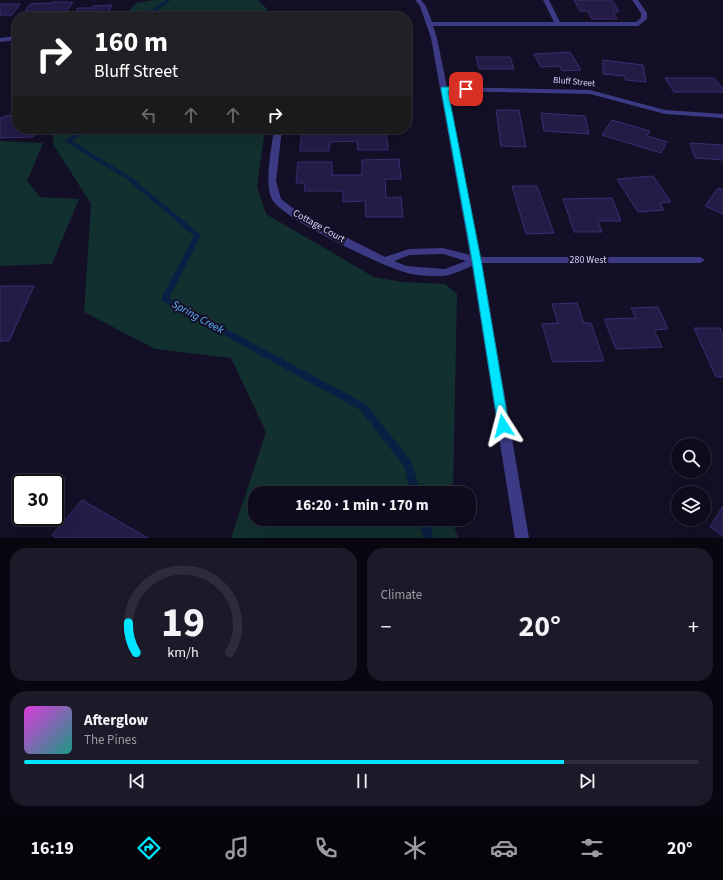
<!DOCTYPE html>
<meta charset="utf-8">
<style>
body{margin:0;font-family:"Source Sans 3",sans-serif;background:#1c1929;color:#f1f3f6;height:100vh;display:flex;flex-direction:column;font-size:15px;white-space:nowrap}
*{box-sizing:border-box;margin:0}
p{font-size:13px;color:#9b9ba3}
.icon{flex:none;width:22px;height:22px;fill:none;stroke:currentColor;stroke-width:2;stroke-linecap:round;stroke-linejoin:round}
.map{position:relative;height:538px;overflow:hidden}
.details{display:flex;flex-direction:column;gap:10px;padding:10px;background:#08060f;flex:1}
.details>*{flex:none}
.hud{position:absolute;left:12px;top:12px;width:400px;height:122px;border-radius:16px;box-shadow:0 4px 16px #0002,0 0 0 1px #2e2b3b;background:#202124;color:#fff;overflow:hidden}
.buttons{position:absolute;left:671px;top:438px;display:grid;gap:8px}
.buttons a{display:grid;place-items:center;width:40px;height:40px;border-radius:50%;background:#0e0b1c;box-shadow:0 4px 16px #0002,0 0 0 1px #2e2b3b;font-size:20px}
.speed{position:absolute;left:12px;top:474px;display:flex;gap:8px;font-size:20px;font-weight:700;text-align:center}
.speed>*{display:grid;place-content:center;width:52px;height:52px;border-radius:50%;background:#0e0b1c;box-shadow:0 4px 16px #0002,0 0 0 1px #2e2b3b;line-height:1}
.speed .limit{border:2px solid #111;border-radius:6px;background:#fff;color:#111}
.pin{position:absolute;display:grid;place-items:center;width:34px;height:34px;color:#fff;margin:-17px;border-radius:8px;box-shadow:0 2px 6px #0006}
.me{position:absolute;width:44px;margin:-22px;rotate:351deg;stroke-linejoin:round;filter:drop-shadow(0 0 3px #0008)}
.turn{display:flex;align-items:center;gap:14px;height:84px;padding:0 16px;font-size:18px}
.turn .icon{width:52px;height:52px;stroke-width:2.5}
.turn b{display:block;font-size:28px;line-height:34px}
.lanes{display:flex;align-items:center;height:38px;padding:0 16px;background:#0003;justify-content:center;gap:20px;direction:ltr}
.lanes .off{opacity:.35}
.big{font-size:30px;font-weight:700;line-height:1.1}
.details .widget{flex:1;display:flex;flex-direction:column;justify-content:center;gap:6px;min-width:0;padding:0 14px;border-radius:16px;background:#1c1929}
.details .dial{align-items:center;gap:0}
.dial svg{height:104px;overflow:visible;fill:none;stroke:#2e2b3b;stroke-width:7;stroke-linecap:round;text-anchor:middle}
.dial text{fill:#f1f3f6;stroke:none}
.song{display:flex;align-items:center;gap:12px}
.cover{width:48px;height:48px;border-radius:6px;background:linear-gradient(135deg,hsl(300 70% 55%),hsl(170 70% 35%))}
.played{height:4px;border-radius:2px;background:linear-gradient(90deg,#00e5ff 80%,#2e2b3b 80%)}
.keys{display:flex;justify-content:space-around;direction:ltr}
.heat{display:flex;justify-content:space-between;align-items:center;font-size:22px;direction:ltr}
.details .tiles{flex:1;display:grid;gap:10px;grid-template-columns:1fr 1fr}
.widget:last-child{grid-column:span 2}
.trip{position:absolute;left:248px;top:486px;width:228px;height:40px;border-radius:16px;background:#0e0b1c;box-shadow:0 4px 16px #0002,0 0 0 1px #2e2b3b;font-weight:700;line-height:40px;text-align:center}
.tabs{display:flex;height:64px;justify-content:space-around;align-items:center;background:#06040b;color:#9b9ba3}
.tabs .icon{width:28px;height:28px}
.tabs .selected{color:#00e5ff}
.tabs b{font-size:18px;color:#f1f3f6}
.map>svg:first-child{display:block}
.green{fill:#12302f}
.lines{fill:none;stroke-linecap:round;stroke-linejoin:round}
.stream{fill:#0a1f44;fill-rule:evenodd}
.building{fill:#241b47;stroke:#3b2d73}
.minor{fill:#3d3a85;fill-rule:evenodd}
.route{fill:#00e5ff;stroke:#0095a6}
.labels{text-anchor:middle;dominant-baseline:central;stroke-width:4;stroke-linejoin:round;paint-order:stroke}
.far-street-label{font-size:9px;fill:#d9d4ff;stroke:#130f26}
.street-label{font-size:10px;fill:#d9d4ff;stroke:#130f26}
.water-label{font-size:11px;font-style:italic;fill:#62b6ff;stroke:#130f26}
</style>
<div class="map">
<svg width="723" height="538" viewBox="0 0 723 538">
<rect width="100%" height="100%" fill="#130f26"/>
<g class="green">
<path d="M155,0h103l10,10 -18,7h-127l13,-14z"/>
<path d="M54,129h211l-8,58 9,27 108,63 29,5 42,2 12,10 -4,199h-198v26h197l6,19h-227l35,-106 -35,-74 -76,-9 -71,-37 7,-108 -38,-60z"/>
<path d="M0,141l43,2 -16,38 13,16 39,2 -27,65 -52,2z"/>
</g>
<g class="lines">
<g class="stream">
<path d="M166,0h5l-24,17h-5z"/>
<path d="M83,129h7l-18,12 60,37 69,57 -32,63 197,106 45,57 10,32h-10l-7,-27 -44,-56 -198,-109 -1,-2 33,-63 -66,-56 -62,-38v-2z"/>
<path d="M97,129h13l13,2 8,-2h9l-17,6 -23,-4z"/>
<path d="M418,519h10l6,19h-10z"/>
</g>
</g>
<g class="building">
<path d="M574,0h38l7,12h-6l4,7h-25l-4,-8h-8z"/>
<path d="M53,2h20l-10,15h-17l2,-3h-25l7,-10 22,-1z"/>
<path d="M0,4h20l-8,11h-12z"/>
<path d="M112,5l-6,12h-33l5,-9h14l1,-2z"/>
<path d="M570,52l11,18 -19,1 -3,-5 -18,1 -7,-13z"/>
<path d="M476,57h34l4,12h-35z"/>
<path d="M603,60l40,5 3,17 -20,-2 -2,-4 -21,-2z"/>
<path d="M665,78h49l9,11v3h-49z"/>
<path d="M496,110h23l7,37 -25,-1z"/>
<path d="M541,113l44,3 4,18 -45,-3z"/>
<path d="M10,115l7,14h21l-5,8 -33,1v-20z"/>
<path d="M612,120l38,11 -3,5 20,6 -6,11 -59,-18z"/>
<path d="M302,129h84l2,21h-30l-1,-9 -27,1 -1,9h-29z"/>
<path d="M690,143l33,2v15l-28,-2z"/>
<path d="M399,159l2,20h-16l1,19 15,-1 2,20h-37l-1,-16 -22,1v-11h-39l1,-8h-9l2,-21h34v13h30v-15z"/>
<path d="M653,176l18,26 -11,1 4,7 -26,2 -21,-33z"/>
<path d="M512,186h25l17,47 -28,1z"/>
<path d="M718,188l5,2v24l-18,-8z"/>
<path d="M612,198l9,23h-23l4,11h-28l-11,-33z"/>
<path d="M0,286h34l-25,55h-9z"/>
<path d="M577,303l7,20h7l13,38 -51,1 -11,-38 16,-1 -6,-19z"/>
<path d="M658,307l10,22 -14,1 8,17 -46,2 -12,-30 32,-1 -5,-10z"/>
<path d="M694,328h26l3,6v43h-7z"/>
<path d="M82,500l66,38h-92l-4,-3z"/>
<path d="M723,506v30l-13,-9z"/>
</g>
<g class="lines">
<g class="minor">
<path d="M415,0h6l5,6 6,16h122l-11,-22h6l11,22h76l5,-4v-5l-9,-13h6l9,13v6l-9,7h-205l4,12 10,49 143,3 75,20 58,4v4l-58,-4 -75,-20 -142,-3 32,166h220l5,3 -5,3h-218l47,275h-14l-43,-272c-13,5 -24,12 -38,10 -10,0 -23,-1 -33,-5 -23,-7 -116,-52 -128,-70 -10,-15 -1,-54 1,-72h8l-6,52 5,18 21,16 83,42 24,-8 34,-1 27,7 -39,-217 -11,-32zM443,254l23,7 -21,8 -39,-3 -12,-5 16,-6z"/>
<path d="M17,36v4l-17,2v-4z"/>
</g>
</g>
<path class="route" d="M442,87h24l4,2 -4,2h-18l33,169 28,166 -2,3 -4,2 -4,-2 -1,-3 -26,-166 -31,-171z"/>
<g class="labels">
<g class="far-street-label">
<text transform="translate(574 82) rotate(5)">Bluff Street</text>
</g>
<g class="street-label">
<text transform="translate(319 226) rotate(29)">Cottage Court</text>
<text x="588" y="260">280 West</text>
</g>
<g class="water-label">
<text transform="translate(198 317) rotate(29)">Spring Creek</text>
</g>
</g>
</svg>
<div class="buttons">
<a><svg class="icon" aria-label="search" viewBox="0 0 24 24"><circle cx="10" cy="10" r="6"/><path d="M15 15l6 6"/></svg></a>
<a><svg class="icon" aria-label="layers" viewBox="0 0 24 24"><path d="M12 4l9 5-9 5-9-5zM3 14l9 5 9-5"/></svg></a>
</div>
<div class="speed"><div class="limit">30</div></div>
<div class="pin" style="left:466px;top:89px;background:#d93025"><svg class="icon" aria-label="arrive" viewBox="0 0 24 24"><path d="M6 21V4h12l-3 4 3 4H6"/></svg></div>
<svg class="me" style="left:503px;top:426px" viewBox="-20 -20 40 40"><path d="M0-17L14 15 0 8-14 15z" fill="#00e5ff" stroke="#fff" stroke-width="4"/></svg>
<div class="trip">16:20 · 1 min · 170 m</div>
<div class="hud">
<div class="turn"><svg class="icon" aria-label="right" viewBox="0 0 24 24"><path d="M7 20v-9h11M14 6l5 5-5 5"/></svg><div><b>160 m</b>Bluff Street</div></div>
<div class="lanes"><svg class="icon off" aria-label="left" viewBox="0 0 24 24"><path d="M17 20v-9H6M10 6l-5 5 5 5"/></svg><svg class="icon off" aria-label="ahead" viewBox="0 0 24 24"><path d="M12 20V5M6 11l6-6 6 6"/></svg><svg class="icon off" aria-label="ahead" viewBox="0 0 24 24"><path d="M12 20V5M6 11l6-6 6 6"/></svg><svg class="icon" aria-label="right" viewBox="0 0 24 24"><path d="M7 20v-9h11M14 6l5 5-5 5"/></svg></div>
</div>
</div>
<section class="details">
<div class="tiles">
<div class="widget dial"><svg viewBox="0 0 100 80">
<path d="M14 69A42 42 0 1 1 86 69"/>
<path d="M14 69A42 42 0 0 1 8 46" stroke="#00e5ff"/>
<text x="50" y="56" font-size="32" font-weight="700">19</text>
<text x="50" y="72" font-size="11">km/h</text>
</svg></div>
<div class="widget"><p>Climate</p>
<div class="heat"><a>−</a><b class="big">20°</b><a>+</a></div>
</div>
<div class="widget">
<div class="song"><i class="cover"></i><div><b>Afterglow</b><p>The Pines</p></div></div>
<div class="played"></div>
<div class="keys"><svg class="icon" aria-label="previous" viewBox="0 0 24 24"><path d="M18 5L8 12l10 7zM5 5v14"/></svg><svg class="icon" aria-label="pause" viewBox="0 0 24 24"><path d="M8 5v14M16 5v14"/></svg><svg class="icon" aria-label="next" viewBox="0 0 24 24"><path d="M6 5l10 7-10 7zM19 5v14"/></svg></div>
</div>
</div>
</section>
<nav class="tabs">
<b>16:19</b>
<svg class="icon selected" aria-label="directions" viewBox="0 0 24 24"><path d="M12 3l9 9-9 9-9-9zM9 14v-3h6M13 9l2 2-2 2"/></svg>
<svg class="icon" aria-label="music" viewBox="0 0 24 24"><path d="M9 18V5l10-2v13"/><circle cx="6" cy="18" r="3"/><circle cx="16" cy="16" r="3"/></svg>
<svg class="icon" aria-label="phone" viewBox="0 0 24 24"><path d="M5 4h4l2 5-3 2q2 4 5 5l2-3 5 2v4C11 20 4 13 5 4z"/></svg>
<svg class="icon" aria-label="climate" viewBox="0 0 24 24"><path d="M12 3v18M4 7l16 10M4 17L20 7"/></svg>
<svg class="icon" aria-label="car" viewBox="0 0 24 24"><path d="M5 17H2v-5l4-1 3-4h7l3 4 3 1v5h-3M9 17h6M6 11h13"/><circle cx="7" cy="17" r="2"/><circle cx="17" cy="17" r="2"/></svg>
<svg class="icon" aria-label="filters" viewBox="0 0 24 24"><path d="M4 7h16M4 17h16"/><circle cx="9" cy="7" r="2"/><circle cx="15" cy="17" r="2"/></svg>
<b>20°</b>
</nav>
